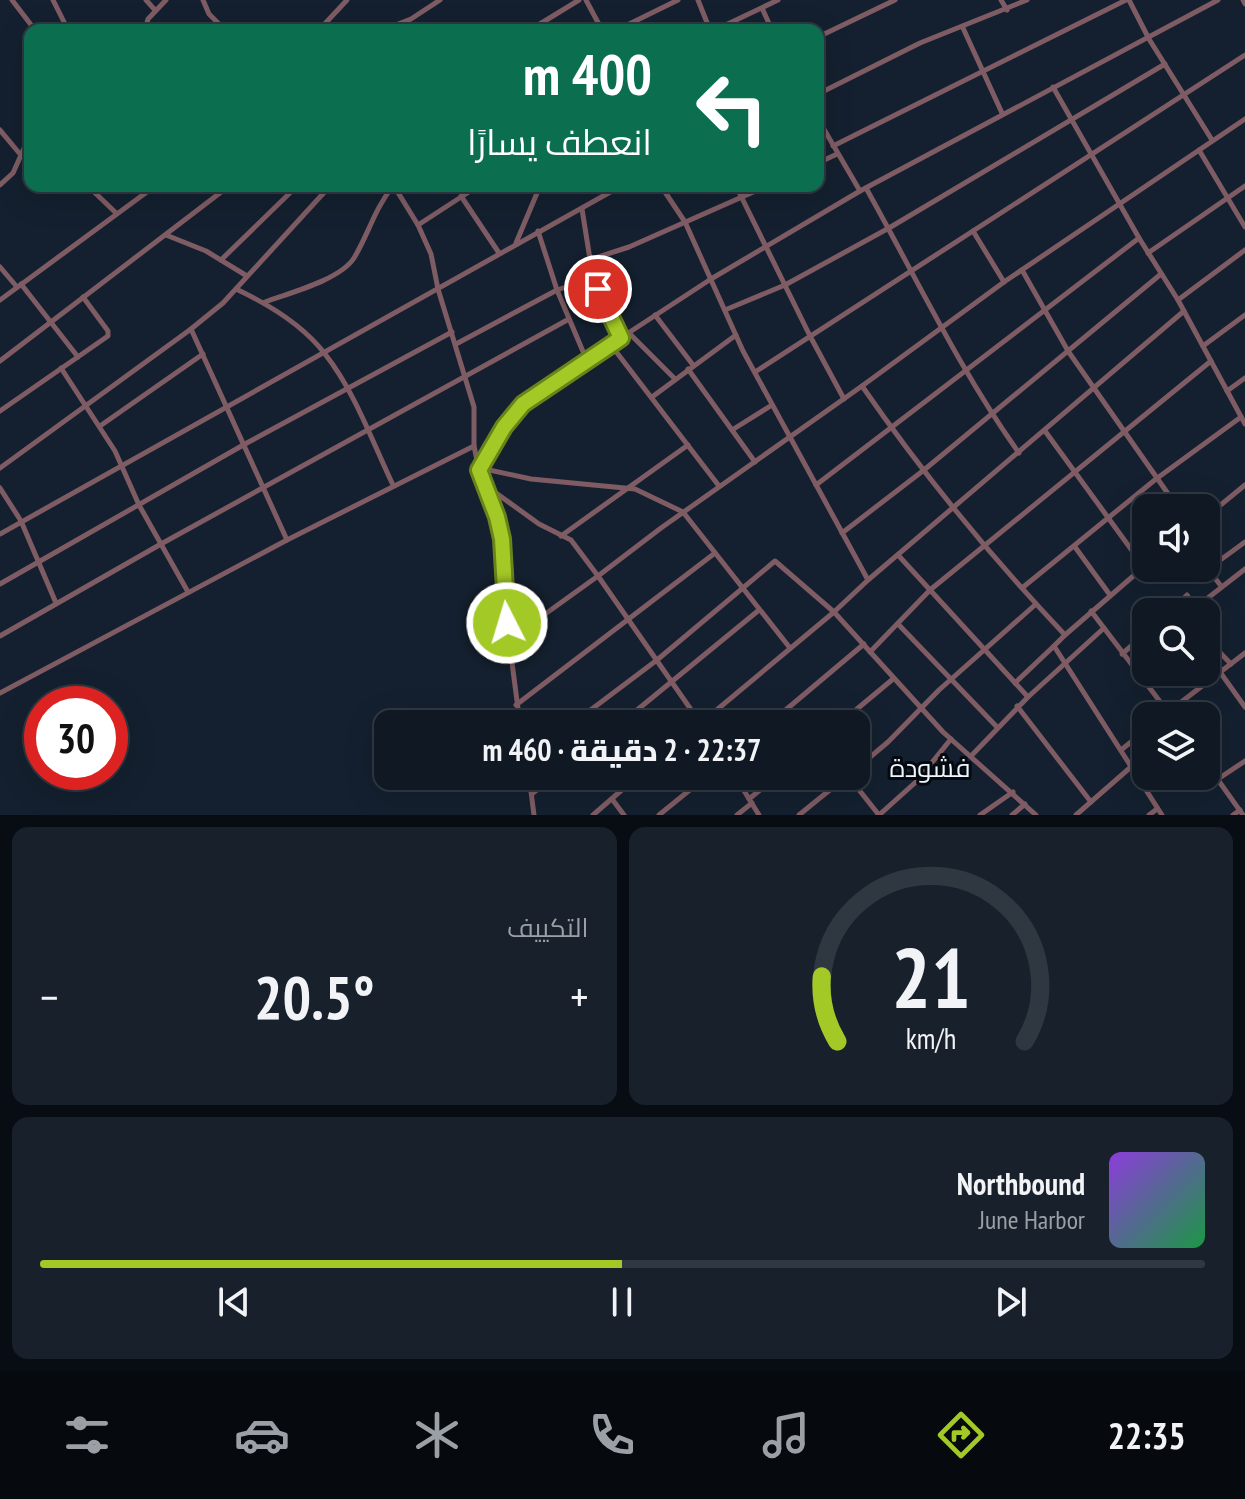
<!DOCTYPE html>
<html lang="ar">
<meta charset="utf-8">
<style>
body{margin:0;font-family:"PT Sans Narrow",Cairo,sans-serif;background:#18212b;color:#f1f3f6;direction:rtl;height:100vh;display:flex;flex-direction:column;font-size:30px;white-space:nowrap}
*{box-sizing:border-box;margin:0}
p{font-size:26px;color:#9ba0a6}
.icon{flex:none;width:44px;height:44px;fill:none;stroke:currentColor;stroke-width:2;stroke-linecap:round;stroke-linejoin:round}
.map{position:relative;height:815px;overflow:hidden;direction:ltr}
.sheet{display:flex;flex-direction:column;gap:12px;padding:12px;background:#080d13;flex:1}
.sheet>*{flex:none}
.banner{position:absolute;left:24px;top:24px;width:800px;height:168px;border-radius:16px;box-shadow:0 8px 32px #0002,0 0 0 2px #2f3741;direction:rtl;background:#0b6e4f;color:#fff;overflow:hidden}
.fabs{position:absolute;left:1132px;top:494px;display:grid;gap:16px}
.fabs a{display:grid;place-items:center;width:88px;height:88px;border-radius:16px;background:#0f1823;box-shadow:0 8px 32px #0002,0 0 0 2px #2f3741;font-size:40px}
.speed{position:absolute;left:24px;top:686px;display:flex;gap:16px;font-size:40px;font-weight:700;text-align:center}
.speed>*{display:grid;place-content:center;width:104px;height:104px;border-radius:50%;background:#0f1823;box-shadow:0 8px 32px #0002,0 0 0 2px #2f3741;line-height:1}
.speed .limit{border:12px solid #d22;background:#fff;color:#111}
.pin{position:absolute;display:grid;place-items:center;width:68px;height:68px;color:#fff;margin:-34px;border:4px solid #fff;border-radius:50%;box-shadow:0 2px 8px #0007}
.me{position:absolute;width:88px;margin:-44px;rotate:355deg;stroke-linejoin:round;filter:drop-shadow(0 0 6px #0008)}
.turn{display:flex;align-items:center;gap:28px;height:168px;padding:0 40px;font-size:36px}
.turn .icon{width:104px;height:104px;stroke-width:2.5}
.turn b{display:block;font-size:56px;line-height:68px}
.big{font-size:60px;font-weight:800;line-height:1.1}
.sheet .widget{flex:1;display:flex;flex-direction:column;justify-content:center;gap:12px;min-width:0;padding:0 28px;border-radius:16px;background:#18212b}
.sheet .dial{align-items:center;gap:0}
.dial svg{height:208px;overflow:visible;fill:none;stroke:#2f3741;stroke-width:7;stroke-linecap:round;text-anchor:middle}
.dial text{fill:#f1f3f6;stroke:none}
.song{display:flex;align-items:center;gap:24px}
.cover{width:96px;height:96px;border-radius:12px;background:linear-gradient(135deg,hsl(270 70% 55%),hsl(140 70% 35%))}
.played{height:8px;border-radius:4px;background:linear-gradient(90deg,#a3c926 50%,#2f3741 50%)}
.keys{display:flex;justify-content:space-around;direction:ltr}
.heat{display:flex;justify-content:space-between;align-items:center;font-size:44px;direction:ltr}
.sheet .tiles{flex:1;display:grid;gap:12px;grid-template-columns:1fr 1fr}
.widget:last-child{grid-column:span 2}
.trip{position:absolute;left:374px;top:710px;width:496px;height:80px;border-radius:16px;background:#0f1823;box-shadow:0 8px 32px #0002,0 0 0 2px #2f3741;font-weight:800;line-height:80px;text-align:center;direction:rtl}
.tab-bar{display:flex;height:128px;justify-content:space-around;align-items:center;background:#060a0e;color:#9ba0a6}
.tab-bar .icon{width:56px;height:56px}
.tab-bar .current{color:#a3c926}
.tab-bar b{font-size:36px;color:#f1f3f6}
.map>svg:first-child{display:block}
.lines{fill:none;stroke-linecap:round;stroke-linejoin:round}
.minor{stroke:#7f5c64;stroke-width:5}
.route-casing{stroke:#6a8319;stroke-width:20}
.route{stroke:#a3c926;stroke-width:14}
.labels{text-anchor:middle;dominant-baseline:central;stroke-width:6;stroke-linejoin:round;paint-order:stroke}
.neighbourhood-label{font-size:26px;fill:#eef5fd;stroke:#050a10}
</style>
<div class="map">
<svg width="1245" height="815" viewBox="0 0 1245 815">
<rect width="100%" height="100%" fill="#14202f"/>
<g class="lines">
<g class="minor">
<path d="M12,0l23,30"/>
<path d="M53,0l15,30"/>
<path d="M146,0l9,10"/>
<path d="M203,0l6,14 16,16"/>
<path d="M586,0l16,30"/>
<path d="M698,0l12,30"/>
<path d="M1001,0l6,10"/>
<path d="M1129,0l20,39 63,101"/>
<path d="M1243,0l2,4"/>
<path d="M762,8l10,22"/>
<path d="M963,28l39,85"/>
<path d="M145,30l3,-11 18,-19"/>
<path d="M319,30l28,-30"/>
<path d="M383,30l28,-11 29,-19"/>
<path d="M530,30l49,-30"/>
<path d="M617,30l61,-30"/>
<path d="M715,30l63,-30"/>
<path d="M818,37l77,-37"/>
<path d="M1053,87l86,151 39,62 67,124"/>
<path d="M818,94l102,-51 107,-43"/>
<path d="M818,119l42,72"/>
<path d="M0,130l20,24"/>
<path d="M833,146l293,-146"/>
<path d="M1199,150l46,77"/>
<path d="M818,163l19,-9"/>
<path d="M0,185l13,-12 17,-38"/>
<path d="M88,186l28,27"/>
<path d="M394,186l24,39 13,29 7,35 36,118v39l5,24 18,47 5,22 2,62 16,123"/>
<path d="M661,186l24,36 58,129 125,229"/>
<path d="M736,186l74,150 34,63"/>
<path d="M866,188c50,89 93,181 153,265"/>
<path d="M461,196l38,57"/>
<path d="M582,209l11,69 28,60"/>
<path d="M418,225l60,-39"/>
<path d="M538,231l19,59 30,71"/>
<path d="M973,231l31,51"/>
<path d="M166,235l40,16 41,25"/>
<path d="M516,243l24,-57"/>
<path d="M1148,253l97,-67"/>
<path d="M592,259l37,-12 138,-61"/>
<path d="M221,260l76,-74"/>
<path d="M0,267l17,20"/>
<path d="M1022,270l46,81 110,157"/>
<path d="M21,284l57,73"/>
<path d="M236,289c32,15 67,36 89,65 30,38 47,87 68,131"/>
<path d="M0,300l155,-114"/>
<path d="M1178,300l67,-50"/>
<path d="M265,302c24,-9 75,-22 89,-44 14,-23 21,-50 39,-72"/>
<path d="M725,310l60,-25 104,-57 276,-164"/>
<path d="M655,315l38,50"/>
<path d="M191,329l96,211"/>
<path d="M629,333l46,46"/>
<path d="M456,344l101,-54 36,-12"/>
<path d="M611,345l108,141"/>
<path d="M1203,346l42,-31"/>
<path d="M0,361l229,-175"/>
<path d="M61,368l54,83 24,54 49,87"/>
<path d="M688,369l67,93"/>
<path d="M755,372l490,-317"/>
<path d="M862,386c61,88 130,172 203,249l81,-70"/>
<path d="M1227,391l18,-13"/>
<path d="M652,397l84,-62"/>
<path d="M0,411l108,-75v-5l-25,-34"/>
<path d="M100,426l103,-72"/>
<path d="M732,430l40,-25"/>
<path d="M1045,431l99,136"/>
<path d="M0,468l191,-139 32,-26 107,-117"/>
<path d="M480,468l51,11 104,10 48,23 107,136"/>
<path d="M479,470c19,-32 35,-59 65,-82l167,-109 149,-88 358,-191"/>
<path d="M485,485l54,39 32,16 27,36 -89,64"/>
<path d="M816,485l323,-247"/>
<path d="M0,488l21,33 35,82"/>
<path d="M1206,517l39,-32"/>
<path d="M842,533l82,-63 237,-196"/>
<path d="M0,534l621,-348"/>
<path d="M561,536l127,-91"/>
<path d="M1075,547l35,48"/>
<path d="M898,555l130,142"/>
<path d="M1207,568l14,18"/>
<path d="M1208,569l37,-27"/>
<path d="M0,584l245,-140 207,-112"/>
<path d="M1022,588l134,-109 85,-62"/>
<path d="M1091,611l80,105"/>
<path d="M1170,612l17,-17 8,13 50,-39"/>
<path d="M898,624l99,103"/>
<path d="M1065,635l-11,11 108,169"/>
<path d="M0,636l161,-92 408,-225"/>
<path d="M1206,638l25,26"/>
<path d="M870,652l60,-62 281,-229"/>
<path d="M1122,654l24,-21"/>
<path d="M1220,672l25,35"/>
<path d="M1015,683l39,-37"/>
<path d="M0,693l287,-153 187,-94"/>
<path d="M516,705l199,-152"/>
<path d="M1017,706l74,96"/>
<path d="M1163,716l82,-63"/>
<path d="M701,723l133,-111 34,-32 316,-269"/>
<path d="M572,724l85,-64 118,-99 59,51 109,120 93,83"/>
<path d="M620,724l139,-114"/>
<path d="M701,724l-103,-148 63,-48 201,-142 142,-104 241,-163"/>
<path d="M769,724l95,-80"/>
<path d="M839,724l54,-45"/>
<path d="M1121,750l25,-20"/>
<path d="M972,755l56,-58 76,-69"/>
<path d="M1206,763l37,52"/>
<path d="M856,769l32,-27 51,-52 97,-86"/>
<path d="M529,776l5,39"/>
<path d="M735,776l24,39"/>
<path d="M848,776l31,39"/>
<path d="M1218,779l27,-18"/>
<path d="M533,793l21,-17"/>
<path d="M612,799l12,16"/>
<path d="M749,799l28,-23"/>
<path d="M593,815l45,-39"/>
<path d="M659,815l48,-39"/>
<path d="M737,815l15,-12"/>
<path d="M799,815l48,-39"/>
<path d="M879,815l38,-34 34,-42"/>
<path d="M980,815l33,-23"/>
<path d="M1012,815l13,-11"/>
<path d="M1076,815l56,-49"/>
<path d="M1149,815l8,-6"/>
<path d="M1233,815l7,-5"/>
</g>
</g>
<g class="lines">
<g class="route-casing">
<path id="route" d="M507,623l-5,-84 -5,-22 -18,-47 25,-43 19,-23 98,-66 -23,-49"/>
</g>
<use href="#route" class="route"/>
</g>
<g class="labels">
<g class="neighbourhood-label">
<text x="930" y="767">فشودة</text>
</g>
</g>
</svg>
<div class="fabs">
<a><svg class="icon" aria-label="sound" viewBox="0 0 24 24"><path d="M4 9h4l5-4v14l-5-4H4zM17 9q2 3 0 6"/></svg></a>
<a><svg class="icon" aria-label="search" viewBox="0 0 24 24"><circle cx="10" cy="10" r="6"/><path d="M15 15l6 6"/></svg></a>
<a><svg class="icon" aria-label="layers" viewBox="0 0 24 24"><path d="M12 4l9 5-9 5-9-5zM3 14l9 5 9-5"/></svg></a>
</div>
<div class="speed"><div class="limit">30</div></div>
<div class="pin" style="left:598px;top:289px;background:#d93025"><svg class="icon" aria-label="arrive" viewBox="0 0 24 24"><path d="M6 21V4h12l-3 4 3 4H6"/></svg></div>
<svg class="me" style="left:507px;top:623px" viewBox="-20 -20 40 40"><circle r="17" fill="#a3c926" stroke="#fff" stroke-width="3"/><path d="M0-11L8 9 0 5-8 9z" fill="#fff"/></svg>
<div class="trip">22:37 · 2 دقيقة · 460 m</div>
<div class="banner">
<div class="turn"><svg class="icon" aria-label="left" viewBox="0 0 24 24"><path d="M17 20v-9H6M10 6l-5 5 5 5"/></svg><div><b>400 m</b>انعطف يسارًا</div></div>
</div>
</div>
<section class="sheet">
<div class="tiles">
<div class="widget dial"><svg viewBox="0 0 100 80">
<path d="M14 69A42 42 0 1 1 86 69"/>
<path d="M14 69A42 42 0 0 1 8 44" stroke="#a3c926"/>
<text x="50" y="56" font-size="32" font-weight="700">21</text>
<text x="50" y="72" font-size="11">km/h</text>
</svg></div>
<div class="widget"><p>التكييف</p>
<div class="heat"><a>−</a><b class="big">20.5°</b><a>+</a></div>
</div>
<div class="widget">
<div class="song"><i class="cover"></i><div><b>Northbound</b><p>June Harbor</p></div></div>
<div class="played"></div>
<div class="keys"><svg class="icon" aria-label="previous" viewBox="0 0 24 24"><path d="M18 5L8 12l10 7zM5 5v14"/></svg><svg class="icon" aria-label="pause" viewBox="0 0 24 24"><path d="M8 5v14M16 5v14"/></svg><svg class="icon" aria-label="next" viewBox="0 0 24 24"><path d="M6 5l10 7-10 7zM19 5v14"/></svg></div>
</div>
</div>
</section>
<nav class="tab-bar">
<b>22:35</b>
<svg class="icon current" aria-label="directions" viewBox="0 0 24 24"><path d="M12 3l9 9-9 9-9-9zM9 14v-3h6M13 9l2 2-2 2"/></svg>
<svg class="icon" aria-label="music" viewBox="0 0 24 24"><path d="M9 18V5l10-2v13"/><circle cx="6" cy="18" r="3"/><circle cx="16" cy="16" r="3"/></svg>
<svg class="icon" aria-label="phone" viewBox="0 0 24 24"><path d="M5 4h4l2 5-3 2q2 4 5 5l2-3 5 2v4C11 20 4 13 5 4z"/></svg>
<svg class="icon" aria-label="climate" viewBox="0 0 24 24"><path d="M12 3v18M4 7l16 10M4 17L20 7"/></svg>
<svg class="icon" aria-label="car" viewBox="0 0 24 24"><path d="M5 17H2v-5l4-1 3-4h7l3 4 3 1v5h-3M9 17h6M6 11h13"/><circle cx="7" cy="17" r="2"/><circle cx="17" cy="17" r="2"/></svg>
<svg class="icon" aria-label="filters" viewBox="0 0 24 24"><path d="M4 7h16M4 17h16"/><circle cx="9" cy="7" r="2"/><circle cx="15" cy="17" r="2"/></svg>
</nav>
